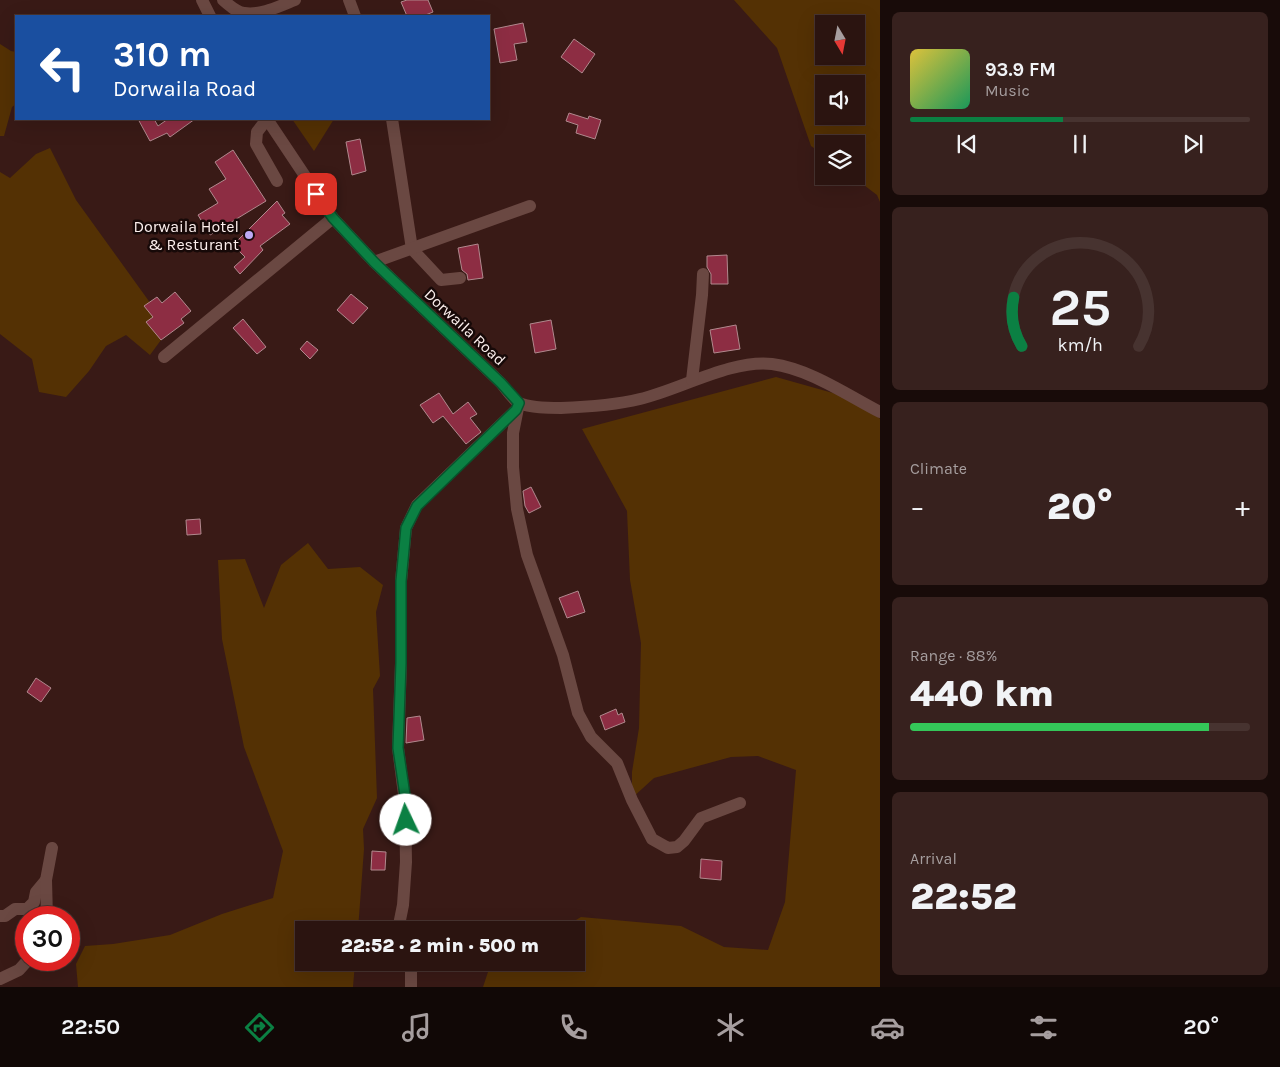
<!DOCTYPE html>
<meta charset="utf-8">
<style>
body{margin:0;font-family:Karla,sans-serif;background:#37211e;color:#f1f3f6;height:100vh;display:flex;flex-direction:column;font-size:19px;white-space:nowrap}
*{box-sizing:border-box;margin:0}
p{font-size:16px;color:#a69e9f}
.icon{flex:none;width:28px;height:28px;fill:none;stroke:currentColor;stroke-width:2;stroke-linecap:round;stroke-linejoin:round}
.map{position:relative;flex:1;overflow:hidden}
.drawer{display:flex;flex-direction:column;gap:12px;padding:12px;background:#180b09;width:400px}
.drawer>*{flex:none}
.hud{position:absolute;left:15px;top:15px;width:475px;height:105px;border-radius:0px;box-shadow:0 5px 20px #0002,0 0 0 1px #473330;background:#1a4fa0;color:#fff;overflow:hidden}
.needle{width:32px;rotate:170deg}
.fabs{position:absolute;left:815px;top:15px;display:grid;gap:10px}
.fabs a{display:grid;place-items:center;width:50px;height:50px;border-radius:0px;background:#2b1410;box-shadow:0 5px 20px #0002,0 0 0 1px #473330;font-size:25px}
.speed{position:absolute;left:15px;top:906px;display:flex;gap:10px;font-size:25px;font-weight:700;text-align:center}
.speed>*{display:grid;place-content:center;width:65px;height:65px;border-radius:50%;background:#2b1410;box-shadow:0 5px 20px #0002,0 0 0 1px #473330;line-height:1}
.speed .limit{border:8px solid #d22;background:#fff;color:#111}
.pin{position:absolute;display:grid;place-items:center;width:42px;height:42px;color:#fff;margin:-21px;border-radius:10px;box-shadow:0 2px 8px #0006}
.me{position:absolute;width:55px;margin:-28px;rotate:357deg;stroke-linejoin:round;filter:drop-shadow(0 0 4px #0008)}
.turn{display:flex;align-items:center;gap:18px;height:105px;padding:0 15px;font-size:22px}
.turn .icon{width:65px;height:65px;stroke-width:2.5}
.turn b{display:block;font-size:35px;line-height:42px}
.big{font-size:38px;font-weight:800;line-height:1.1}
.drawer .tile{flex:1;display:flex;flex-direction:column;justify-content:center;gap:8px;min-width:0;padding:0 18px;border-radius:8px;background:#37211e}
.drawer .dial{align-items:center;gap:0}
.dial svg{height:130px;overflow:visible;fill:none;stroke:#473330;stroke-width:7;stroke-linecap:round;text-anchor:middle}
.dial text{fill:#f1f3f6;stroke:none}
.song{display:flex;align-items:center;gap:15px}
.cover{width:60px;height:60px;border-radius:8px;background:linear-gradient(135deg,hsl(50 70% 55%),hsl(150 70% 35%))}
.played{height:5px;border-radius:2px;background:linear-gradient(90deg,#0b8043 45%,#473330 45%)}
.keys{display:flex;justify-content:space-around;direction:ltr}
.heat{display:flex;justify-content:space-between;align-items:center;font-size:28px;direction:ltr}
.charge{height:8px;border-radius:4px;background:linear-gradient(90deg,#34c759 88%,#473330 0)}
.trip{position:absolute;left:295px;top:921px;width:290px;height:50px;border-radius:0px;background:#2b1410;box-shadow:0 5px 20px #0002,0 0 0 1px #473330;font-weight:800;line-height:50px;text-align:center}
.dock{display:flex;height:80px;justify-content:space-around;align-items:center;background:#110806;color:#a69e9f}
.dock .icon{width:35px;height:35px}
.dock .on{color:#0b8043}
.dock b{font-size:22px;color:#f1f3f6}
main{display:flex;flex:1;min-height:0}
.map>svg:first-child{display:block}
.green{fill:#543104;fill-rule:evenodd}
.building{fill:#8d2d43;stroke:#b1898e}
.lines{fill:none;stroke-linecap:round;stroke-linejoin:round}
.minor{stroke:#6a4842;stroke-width:12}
.route-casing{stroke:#07532c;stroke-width:12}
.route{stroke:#0b8043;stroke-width:9}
.poi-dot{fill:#bda9f5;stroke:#170908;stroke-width:2}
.labels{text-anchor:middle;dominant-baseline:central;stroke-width:5;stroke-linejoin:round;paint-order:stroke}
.poi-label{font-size:16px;fill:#fcefed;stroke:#170908;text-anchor:end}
.street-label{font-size:16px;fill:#fcefed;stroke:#170908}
</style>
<main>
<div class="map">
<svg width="880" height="987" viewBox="0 0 880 987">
<rect width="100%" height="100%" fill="#391a16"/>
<g class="green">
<path d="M734,0h146v202l-3,-7 -25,-19h4v-32h-32v11l-13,-9 -34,-98zM824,24h32v32h-32zM824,84h32v32h-32z"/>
<path d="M0,44l11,7 5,1v52l-4,3 -8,29h-4z"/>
<path d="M292,119h42l-20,32z"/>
<path d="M50,148l26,52 93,129 -19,26 -24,-20 -20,11 -17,25 -23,26 -27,-5 -7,-33 -32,-25v-162l10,6 26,-24z"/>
<path d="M776,377l89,25 15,17v568h-397l5,-15 16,-9 72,-1v-32h-17l22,-13 100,9 43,21 44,3 17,-48 11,-132 -38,-14 -27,1 -77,21 -22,20v-26l7,-44 2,-85 -11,-63 -3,-69 -45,-82z"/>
<path d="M308,543l20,26 32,-2 23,18 -7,27 4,64 -7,13 4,109 -14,31 1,20 -6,81h-54v32l51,1 -2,24h-275l-2,-23 9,-18 28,-2 57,-9 52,-21 51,-16 10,-47 -39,-104 -22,-108 -4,-79 27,-1 19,49 17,-43z"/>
</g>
<g class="building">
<path d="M407,0h21l5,12 -10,4h-16l-6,-14z"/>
<path d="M523,23l4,19 -13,2 3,16 -17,3 -6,-34z"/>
<path d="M574,39l21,15 -13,19 -21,-16z"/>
<path d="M569,113l19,6 1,-3 12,4 -6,19 -19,-6 2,-8 -12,-4z"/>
<path d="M138,119h16l4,7 10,-7h27l-25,18 -3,-4 -17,8z"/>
<path d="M360,139l6,32 -14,4 -6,-33z"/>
<path d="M233,150l33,51 -56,34 -12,-20 20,-12 -9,-14 17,-10 -11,-17z"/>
<path d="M277,201l8,12 -3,2 8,9 -30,22 3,4 -23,24 -6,-7 11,-10 -12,-12z"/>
<path d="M478,244l5,34 -15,2 -1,-6 -5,-4 -4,-22z"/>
<path d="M727,255l1,29h-17v-10l-4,-7v-11z"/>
<path d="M175,292l16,19 -10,8 3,4 -23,17 -15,-18 7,-5 -9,-11 13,-9 5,6z"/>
<path d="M351,294l17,14 -15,16 -16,-14z"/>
<path d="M243,319l23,28 -9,7 -24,-26z"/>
<path d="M551,320l5,29 -21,4 -5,-29z"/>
<path d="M736,325l4,24 -26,4 -4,-23z"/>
<path d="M307,341l11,9 -8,9 -10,-10z"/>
<path d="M439,393l14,21 15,-12 9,12 -7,4 11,14 -15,12 -23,-28 -10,7 -13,-18z"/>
<path d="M531,487l10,20 -12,6 -4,-7 -2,-15z"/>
<path d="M200,519l1,15 -14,1 -1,-15z"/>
<path d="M578,591l7,21 -18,6 -8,-20z"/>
<path d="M36,678l15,10 -10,14 -14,-10z"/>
<path d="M616,709l2,6 4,-2 3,9 -20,8 -5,-14z"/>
<path d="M420,716l4,24 -18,3 1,-25z"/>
<path d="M372,851l14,1 -1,18h-14z"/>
<path d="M701,859l21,2 -1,19 -21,-2z"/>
</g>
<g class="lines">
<g class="minor">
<path d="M202,0l8,16"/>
<path d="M223,0c6,5 13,12 21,13 16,3 36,-7 51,-13"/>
<path d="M349,0l6,16"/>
<path d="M267,119l66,99 41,44 127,121c5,6 12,17 18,20 12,5 29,5 42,5 26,-1 54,-3 79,-9 39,-9 92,-40 132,-35 38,5 75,31 108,48"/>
<path d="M267,119l-10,13 -1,12 21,37"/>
<path d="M392,119l20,130 29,31 19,-2"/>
<path d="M374,262l156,-56"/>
<path d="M164,357l169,-139"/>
<path d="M692,380l10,-85 1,-21"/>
<path d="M519,403l-6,30v34l4,42 10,46 36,100 15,58 13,24 26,26 15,37 20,39 16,9 9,-1 7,-6 17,-23 39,-15"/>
<path d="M0,916h5l10,-7h12l7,-7 2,-10 10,-12"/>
<path d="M47,918l-1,-38 6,-32"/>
<path d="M398,930l5,-25 3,-43 -1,-60 -7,-54 3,-85v-82l5,-53 11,-23 99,-95"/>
<path d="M0,979l19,-9 9,-10"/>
<path d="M411,987v-25"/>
</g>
</g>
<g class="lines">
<g class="route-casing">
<path id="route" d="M316,194l17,24 41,44 127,121 18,20 -3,7 -99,96 -11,22 -5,53v82l-3,85 8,54v18"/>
</g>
<use href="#route" class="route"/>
</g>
<circle class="poi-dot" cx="249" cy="235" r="5"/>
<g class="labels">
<g class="poi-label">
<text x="239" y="226">Dorwaila Hotel<tspan x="239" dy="18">&amp; Resturant</tspan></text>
</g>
<g class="street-label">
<text transform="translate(465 327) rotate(43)">Dorwaila Road</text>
</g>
</g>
</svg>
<div class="fabs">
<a><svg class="needle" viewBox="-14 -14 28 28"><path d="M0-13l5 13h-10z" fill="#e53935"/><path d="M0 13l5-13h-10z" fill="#a69e9f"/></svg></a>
<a><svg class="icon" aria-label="sound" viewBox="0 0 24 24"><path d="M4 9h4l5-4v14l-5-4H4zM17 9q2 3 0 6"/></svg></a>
<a><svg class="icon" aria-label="layers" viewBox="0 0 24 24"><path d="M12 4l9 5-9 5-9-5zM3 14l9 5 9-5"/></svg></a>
</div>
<div class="speed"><div class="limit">30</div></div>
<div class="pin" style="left:316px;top:194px;background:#d93025"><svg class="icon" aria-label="arrive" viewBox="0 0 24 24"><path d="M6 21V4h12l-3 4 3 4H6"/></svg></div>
<svg class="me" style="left:406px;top:820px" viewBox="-20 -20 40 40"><circle r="19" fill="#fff"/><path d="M0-13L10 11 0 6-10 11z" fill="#0b8043"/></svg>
<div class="trip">22:52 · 2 min · 500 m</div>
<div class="hud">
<div class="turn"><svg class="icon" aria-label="left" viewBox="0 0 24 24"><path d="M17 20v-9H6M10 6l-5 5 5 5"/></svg><div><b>310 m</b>Dorwaila Road</div></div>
</div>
</div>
<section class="drawer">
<div class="tile">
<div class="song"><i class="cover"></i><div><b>93.9 FM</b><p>Music</p></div></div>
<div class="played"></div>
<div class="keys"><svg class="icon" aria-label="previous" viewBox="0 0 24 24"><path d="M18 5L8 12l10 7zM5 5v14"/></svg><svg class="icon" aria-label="pause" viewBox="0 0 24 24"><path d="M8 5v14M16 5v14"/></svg><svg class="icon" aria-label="next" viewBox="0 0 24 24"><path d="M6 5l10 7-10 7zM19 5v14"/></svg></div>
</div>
<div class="tile dial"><svg viewBox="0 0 100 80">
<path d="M14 69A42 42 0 1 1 86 69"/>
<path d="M14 69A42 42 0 0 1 9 39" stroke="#0b8043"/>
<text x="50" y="56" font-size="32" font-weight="700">25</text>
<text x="50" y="72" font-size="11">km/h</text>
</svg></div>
<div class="tile"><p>Climate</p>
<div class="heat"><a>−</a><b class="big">20°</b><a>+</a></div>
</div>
<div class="tile"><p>Range · 88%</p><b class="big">440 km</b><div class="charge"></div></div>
<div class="tile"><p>Arrival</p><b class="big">22:52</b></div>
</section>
</main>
<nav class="dock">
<b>22:50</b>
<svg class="icon on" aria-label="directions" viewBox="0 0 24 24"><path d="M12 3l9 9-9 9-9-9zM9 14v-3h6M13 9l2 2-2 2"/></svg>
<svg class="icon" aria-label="music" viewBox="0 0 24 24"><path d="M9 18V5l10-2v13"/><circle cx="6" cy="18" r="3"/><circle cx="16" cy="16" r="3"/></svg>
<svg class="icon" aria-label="phone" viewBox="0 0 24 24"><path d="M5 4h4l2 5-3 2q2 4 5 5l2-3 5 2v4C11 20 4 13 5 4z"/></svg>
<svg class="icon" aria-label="climate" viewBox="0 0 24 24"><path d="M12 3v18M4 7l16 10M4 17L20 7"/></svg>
<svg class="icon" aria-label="car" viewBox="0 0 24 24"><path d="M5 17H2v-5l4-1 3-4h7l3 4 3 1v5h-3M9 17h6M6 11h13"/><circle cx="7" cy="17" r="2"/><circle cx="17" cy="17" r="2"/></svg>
<svg class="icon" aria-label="filters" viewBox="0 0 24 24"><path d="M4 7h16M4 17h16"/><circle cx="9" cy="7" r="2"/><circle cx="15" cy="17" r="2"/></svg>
<b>20°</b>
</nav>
